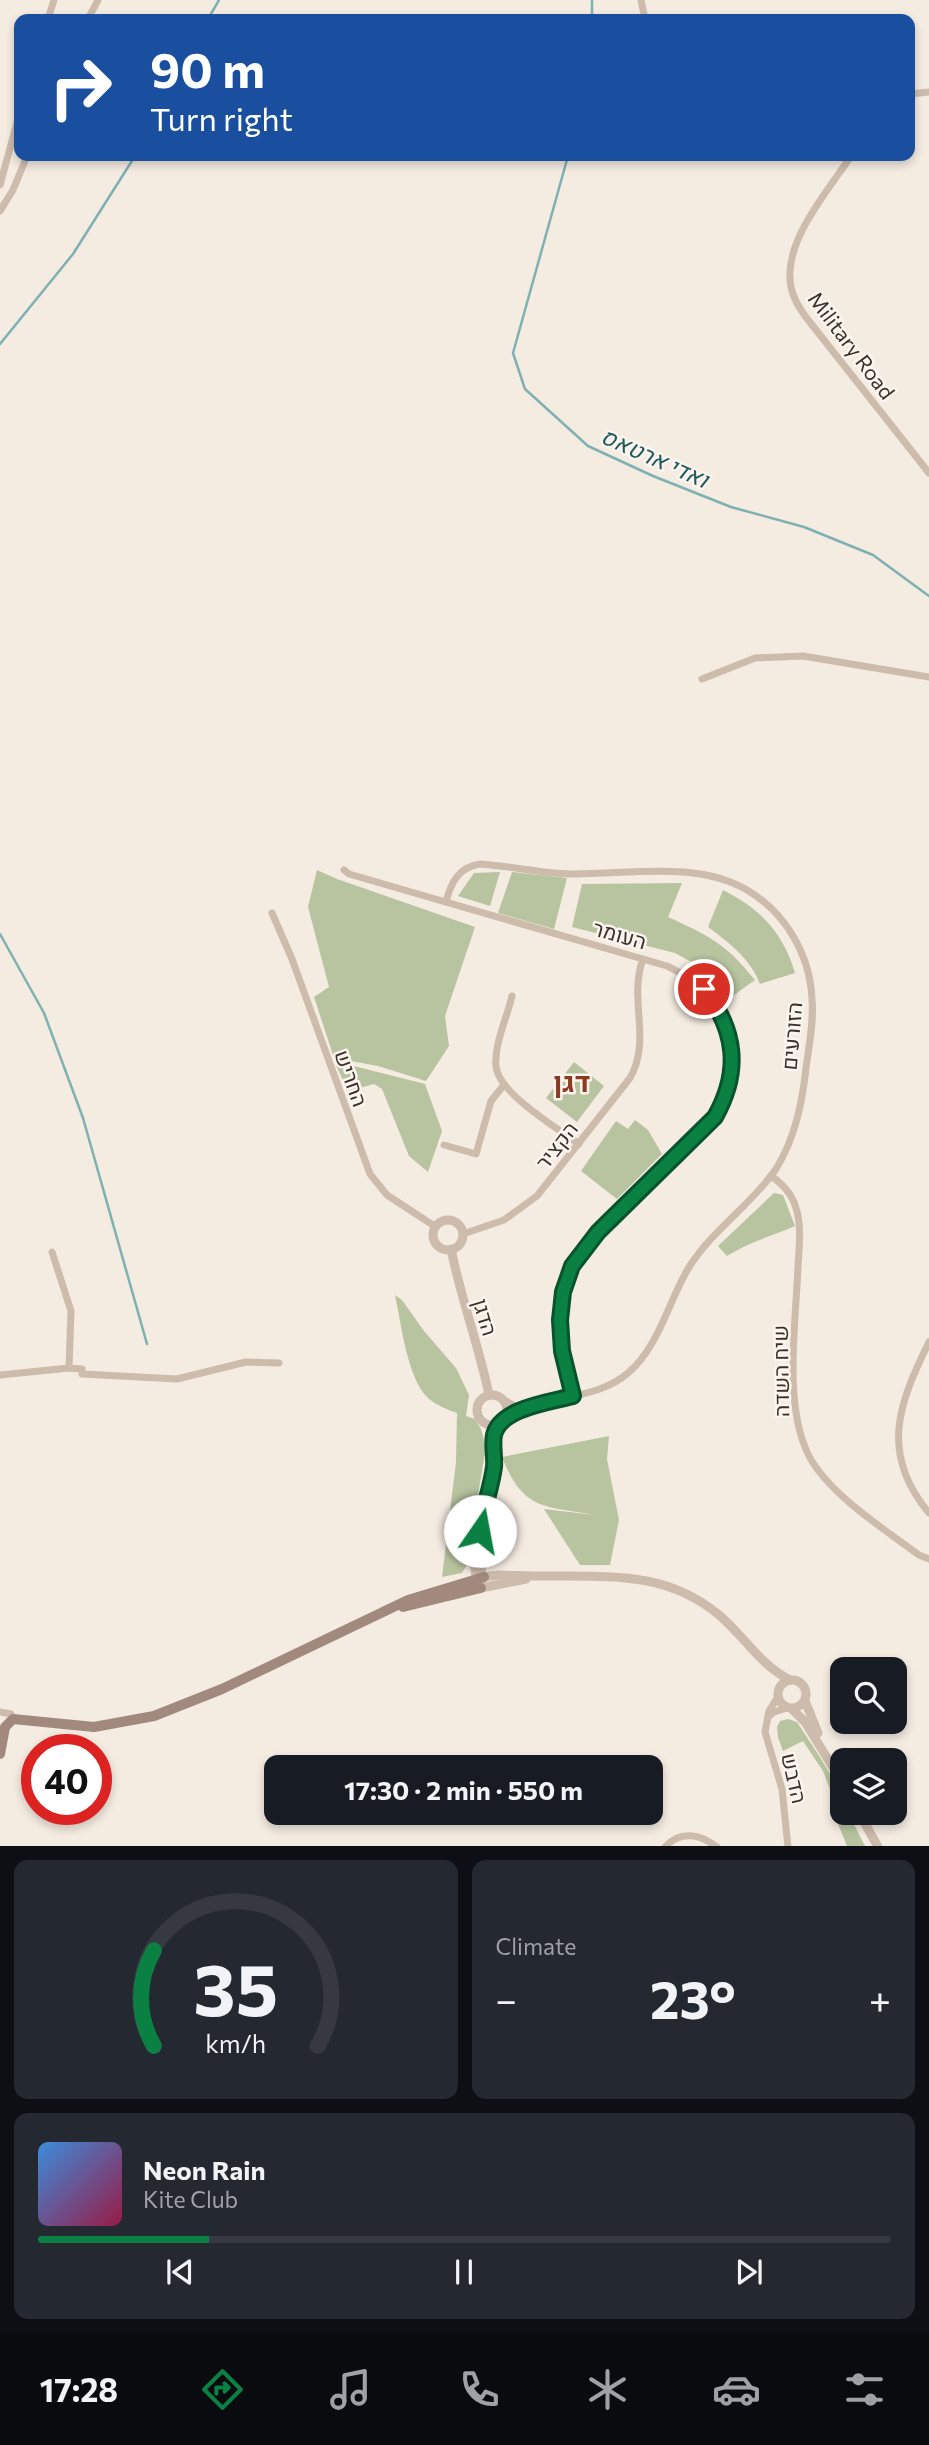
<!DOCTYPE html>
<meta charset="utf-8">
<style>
body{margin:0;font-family:Commissioner,Heebo,sans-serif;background:#242831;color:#f1f3f6;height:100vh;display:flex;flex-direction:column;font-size:26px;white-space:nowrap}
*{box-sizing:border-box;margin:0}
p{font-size:23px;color:#9ea1a6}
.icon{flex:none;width:38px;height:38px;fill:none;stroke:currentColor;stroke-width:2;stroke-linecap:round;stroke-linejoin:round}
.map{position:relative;height:1846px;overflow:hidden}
.drawer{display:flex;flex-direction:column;gap:14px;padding:14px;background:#0d0f14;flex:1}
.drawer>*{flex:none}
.hud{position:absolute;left:14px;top:14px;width:901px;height:147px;border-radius:14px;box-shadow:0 4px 10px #0003;background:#1a4fa0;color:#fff;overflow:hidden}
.tools{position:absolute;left:830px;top:1657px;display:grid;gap:14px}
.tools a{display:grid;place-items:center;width:77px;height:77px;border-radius:14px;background:#171b24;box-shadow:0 4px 10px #0003;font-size:35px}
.speed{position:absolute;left:21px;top:1734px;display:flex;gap:14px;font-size:35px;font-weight:700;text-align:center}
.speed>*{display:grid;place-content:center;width:91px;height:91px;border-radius:50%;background:#171b24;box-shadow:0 4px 10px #0003;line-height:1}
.speed .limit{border:10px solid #d22;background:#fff;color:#111}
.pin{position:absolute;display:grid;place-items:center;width:60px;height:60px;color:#fff;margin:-30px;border:4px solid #fff;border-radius:50%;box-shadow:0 2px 7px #0007}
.me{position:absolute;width:77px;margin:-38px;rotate:12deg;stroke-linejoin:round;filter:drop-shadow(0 0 5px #0008)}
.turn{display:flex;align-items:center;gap:24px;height:147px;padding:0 21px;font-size:32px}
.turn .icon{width:91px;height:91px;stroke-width:2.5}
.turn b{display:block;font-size:49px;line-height:60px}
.big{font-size:52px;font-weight:700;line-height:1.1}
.drawer .card{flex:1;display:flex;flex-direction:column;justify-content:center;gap:10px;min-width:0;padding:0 24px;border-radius:14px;background:#242831}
.drawer .dial{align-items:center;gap:0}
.dial svg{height:182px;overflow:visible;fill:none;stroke:#363941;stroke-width:7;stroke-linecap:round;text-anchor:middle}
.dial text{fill:#f1f3f6;stroke:none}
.song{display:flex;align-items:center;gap:21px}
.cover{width:84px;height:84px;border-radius:10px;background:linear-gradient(135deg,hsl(210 70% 55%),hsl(340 70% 35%))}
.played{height:7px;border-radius:4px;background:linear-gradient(90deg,#0b8043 20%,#363941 20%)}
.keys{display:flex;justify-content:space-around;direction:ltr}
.heat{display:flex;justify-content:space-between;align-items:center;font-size:38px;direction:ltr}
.drawer .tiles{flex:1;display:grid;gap:14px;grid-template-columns:1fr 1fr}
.card:last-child{grid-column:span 2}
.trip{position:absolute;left:264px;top:1755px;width:399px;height:70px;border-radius:14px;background:#171b24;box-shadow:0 4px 10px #0003;font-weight:700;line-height:70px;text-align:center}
.menu{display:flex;height:112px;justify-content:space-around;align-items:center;background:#090b0e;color:#9ea1a6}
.menu .icon{width:49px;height:49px}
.menu .current{color:#0b8043}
.menu b{font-size:32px;color:#f1f3f6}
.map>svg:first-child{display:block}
.green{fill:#b8c4a0}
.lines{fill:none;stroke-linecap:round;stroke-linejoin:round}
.stream{stroke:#7fb0b2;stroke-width:2.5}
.minor{stroke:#cdbbac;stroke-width:7}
.tertiary{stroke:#cdbbac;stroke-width:9}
.secondary{stroke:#a18a7d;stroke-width:10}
.route-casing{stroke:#07532c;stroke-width:18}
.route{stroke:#0b8043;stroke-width:12}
.labels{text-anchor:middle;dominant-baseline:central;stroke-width:5;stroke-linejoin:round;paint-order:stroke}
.street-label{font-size:21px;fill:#3b302b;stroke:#fbf5ee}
.water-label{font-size:23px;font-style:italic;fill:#1f5a5e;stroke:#fbf5ee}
.district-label{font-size:28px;font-weight:bold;fill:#8c3b22;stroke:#fbf5ee}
</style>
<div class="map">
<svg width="929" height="1847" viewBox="0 0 929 1847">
<rect width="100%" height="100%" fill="#f4ebe1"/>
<g class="green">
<path d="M317,870l20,9 138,48 -30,89 4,30 -23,35 -48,-15 -44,-8 -20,-61 15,-10 -21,-80z"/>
<path d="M500,872l-10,34 -32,-10 16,-23z"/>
<path d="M512,872l55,6 -13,51 -56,-16z"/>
<path d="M682,883l-14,34c43,20 57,26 87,63l-25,18 -33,-33 -22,-12 -103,-26 10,-43z"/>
<path d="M723,890c38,19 60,43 72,83l-35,11c-9,-25 -32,-42 -52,-57z"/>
<path d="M334,1061l91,23 17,47 -14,41 -19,-16 -27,-67 -8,-5 -26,7z"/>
<path d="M574,1062l30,24 -27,36 -31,-24z"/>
<path d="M635,1120l13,10 14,24 -45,45 -36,-28 35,-50 12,8z"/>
<path d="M774,1193l9,2 12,31c-23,10 -46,16 -68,30l-9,-10z"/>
<path d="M395,1295l7,5 22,31 32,37 13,27 -3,21 9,3 6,10 5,18 -20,119 -4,7 -20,4 14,-115 1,-49c-9,-3 -21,-8 -29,-15 -21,-20 -27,-76 -33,-103z"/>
<path d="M609,1436l-2,23 12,61 -9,45h-30l-36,-56 51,6c-51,-9 -72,-4 -93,-58z"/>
<path d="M788,1719l9,3c15,24 45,62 45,91h6l17,33h-18l-9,-22 -7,-32 -8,-21 -20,-30 -20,10 -5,-14 -1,-10 3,-6z"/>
</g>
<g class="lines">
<g class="stream">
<path d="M592,0v19"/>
<path d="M208,19l11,-19"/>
<path d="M568,156l-55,197 12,36 63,57 65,30 78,31 73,20 69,28 56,41"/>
<path d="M0,344l73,-90 62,-98"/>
<path d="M0,934l44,79 39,105 64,226"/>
</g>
<g class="minor">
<path d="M641,0l4,19"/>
<path d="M48,19l6,-19"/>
<path d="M88,19l10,-19"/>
<path d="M910,94l19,-2"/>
<path d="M851,156c-23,35 -69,86 -60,131 2,11 8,20 14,29l124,157"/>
<path d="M0,185l19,-70"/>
<path d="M0,211l13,-21 14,-34"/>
<path d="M702,679l53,-21 48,-2 126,21"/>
<path d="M344,870l5,4 318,92c64,30 82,89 48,151l-117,115 -26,34 -9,25 -3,29 3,31 11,46"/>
<path d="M446,902c5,-20 13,-35 34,-38 30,2 59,9 90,10 57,1 125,-14 177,16 39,23 63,65 65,109 2,23 -3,46 -6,69 -4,36 -11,70 -30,101 -24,35 -61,59 -85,95 -22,34 -31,82 -63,109 -35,30 -87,20 -123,46"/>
<path d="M272,913l20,46 78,215 17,21 49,32"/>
<path d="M512,996c-5,22 -18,48 -16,70 2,27 61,62 83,78"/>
<path d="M444,1145l32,9 15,-53 12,-15"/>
<path d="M771,1176c12,8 21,18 25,32 6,19 3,39 2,58 -2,57 -15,139 11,190 20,38 75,73 110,99l10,4"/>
<path d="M463,1234l41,-14 33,-24 93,-118c22,-38 -2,-80 13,-119"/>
<path d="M52,1252l19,59 -2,57 13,1v5l95,5 69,-17 33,1"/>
<path d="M929,1342c-30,61 -50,111 0,171"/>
<path d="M0,1375l69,-7"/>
<path d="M502,1399l13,7 11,1"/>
<path d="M778,1697l-9,14 -4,21 17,57 6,58"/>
<path d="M0,1712l11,2"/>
<path d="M768,1717l6,-5 13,-4"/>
<path d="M665,1847c15,-17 35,-13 52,0"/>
</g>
<g class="tertiary">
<circle cx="448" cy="1235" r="15"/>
<path d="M451,1249c10,50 28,97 38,146"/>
<circle cx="492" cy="1410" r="15"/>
<path d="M480,1548l2,34"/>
<path d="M484,1577l15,-2c14,0 28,1 42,1 66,1 124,-6 178,39 25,21 41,50 71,65"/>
<path d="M478,1583c-11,-26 10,-84 15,-112 3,-16 -3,-33 6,-47"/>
<path d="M481,1588l45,-9"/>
<circle cx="792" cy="1694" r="14"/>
<path d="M805,1701l13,32"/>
<path d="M792,1709l13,13 37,60"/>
<path d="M859,1813l19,34"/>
</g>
<g class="secondary">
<path d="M403,1607l78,-19"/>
<path d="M0,1754l5,-27 8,-8 81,8 60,-11 68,-27 186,-89 76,-23"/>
</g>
</g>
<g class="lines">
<g class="route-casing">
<path id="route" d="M480,1531c3,-22 11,-42 14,-64 1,-10 -2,-22 0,-32 6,-27 57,-33 79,-39l-11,-45 -2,-31 3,-28 9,-26 26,-34 117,-115c26,-46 21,-87 -11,-128"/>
</g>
<use href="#route" class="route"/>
</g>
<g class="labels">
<g class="street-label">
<text transform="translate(852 345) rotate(53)">Military Road</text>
<text transform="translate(620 934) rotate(16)">העומר</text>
<text transform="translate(791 1036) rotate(-85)">הזורעים</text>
<text transform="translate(352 1078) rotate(70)">החריש</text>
<text transform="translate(556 1145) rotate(-52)">הקציר</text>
<text transform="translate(486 1317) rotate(73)">הדגן</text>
<text transform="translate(780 1371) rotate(-91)">שיח השדה</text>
<text transform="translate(795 1778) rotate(77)">הדבש</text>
</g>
<g class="water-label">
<text transform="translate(655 457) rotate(24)">ואדי ארטאס</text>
</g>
<g class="district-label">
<text x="572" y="1081">דגן</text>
</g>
</g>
</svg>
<div class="tools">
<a><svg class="icon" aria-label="search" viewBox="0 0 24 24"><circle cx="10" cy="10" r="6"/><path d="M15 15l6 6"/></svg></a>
<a><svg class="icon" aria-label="layers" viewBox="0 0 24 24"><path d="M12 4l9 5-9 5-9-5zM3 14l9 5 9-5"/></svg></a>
</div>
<div class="speed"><div class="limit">40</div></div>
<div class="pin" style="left:704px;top:989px;background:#d93025"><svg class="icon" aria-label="arrive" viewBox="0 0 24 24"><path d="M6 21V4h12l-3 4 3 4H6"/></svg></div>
<svg class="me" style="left:480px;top:1531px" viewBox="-20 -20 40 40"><circle r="19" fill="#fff"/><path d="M0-13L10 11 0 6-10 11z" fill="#0b8043"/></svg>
<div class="trip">17:30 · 2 min · 550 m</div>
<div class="hud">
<div class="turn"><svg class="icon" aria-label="right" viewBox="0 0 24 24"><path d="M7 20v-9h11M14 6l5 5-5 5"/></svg><div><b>90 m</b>Turn right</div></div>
</div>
</div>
<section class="drawer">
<div class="tiles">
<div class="card dial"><svg viewBox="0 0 100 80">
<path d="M14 69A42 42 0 1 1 86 69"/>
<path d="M14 69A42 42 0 0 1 14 27" stroke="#0b8043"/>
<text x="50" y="56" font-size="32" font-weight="700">35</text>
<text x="50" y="72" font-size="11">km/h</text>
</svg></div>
<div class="card"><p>Climate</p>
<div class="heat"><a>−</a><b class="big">23°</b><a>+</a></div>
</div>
<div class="card">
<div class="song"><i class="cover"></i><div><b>Neon Rain</b><p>Kite Club</p></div></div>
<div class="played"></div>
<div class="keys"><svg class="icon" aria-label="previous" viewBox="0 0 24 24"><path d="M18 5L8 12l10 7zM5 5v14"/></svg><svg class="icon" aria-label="pause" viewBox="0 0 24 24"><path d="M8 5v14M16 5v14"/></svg><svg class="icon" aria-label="next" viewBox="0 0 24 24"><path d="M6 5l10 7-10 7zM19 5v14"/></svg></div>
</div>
</div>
</section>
<nav class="menu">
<b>17:28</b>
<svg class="icon current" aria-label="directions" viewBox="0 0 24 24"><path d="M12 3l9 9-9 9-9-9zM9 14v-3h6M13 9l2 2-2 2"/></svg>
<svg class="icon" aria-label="music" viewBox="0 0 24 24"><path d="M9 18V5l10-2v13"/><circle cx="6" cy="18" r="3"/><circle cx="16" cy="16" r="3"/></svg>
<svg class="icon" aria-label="phone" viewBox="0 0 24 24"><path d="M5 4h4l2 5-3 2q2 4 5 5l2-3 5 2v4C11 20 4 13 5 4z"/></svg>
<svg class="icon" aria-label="climate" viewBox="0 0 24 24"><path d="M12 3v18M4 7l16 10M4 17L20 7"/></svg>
<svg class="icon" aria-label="car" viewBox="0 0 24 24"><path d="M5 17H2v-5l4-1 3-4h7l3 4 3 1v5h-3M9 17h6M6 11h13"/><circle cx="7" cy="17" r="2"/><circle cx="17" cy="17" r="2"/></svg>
<svg class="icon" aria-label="filters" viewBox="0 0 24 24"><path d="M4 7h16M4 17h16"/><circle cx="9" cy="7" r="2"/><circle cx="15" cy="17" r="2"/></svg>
</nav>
